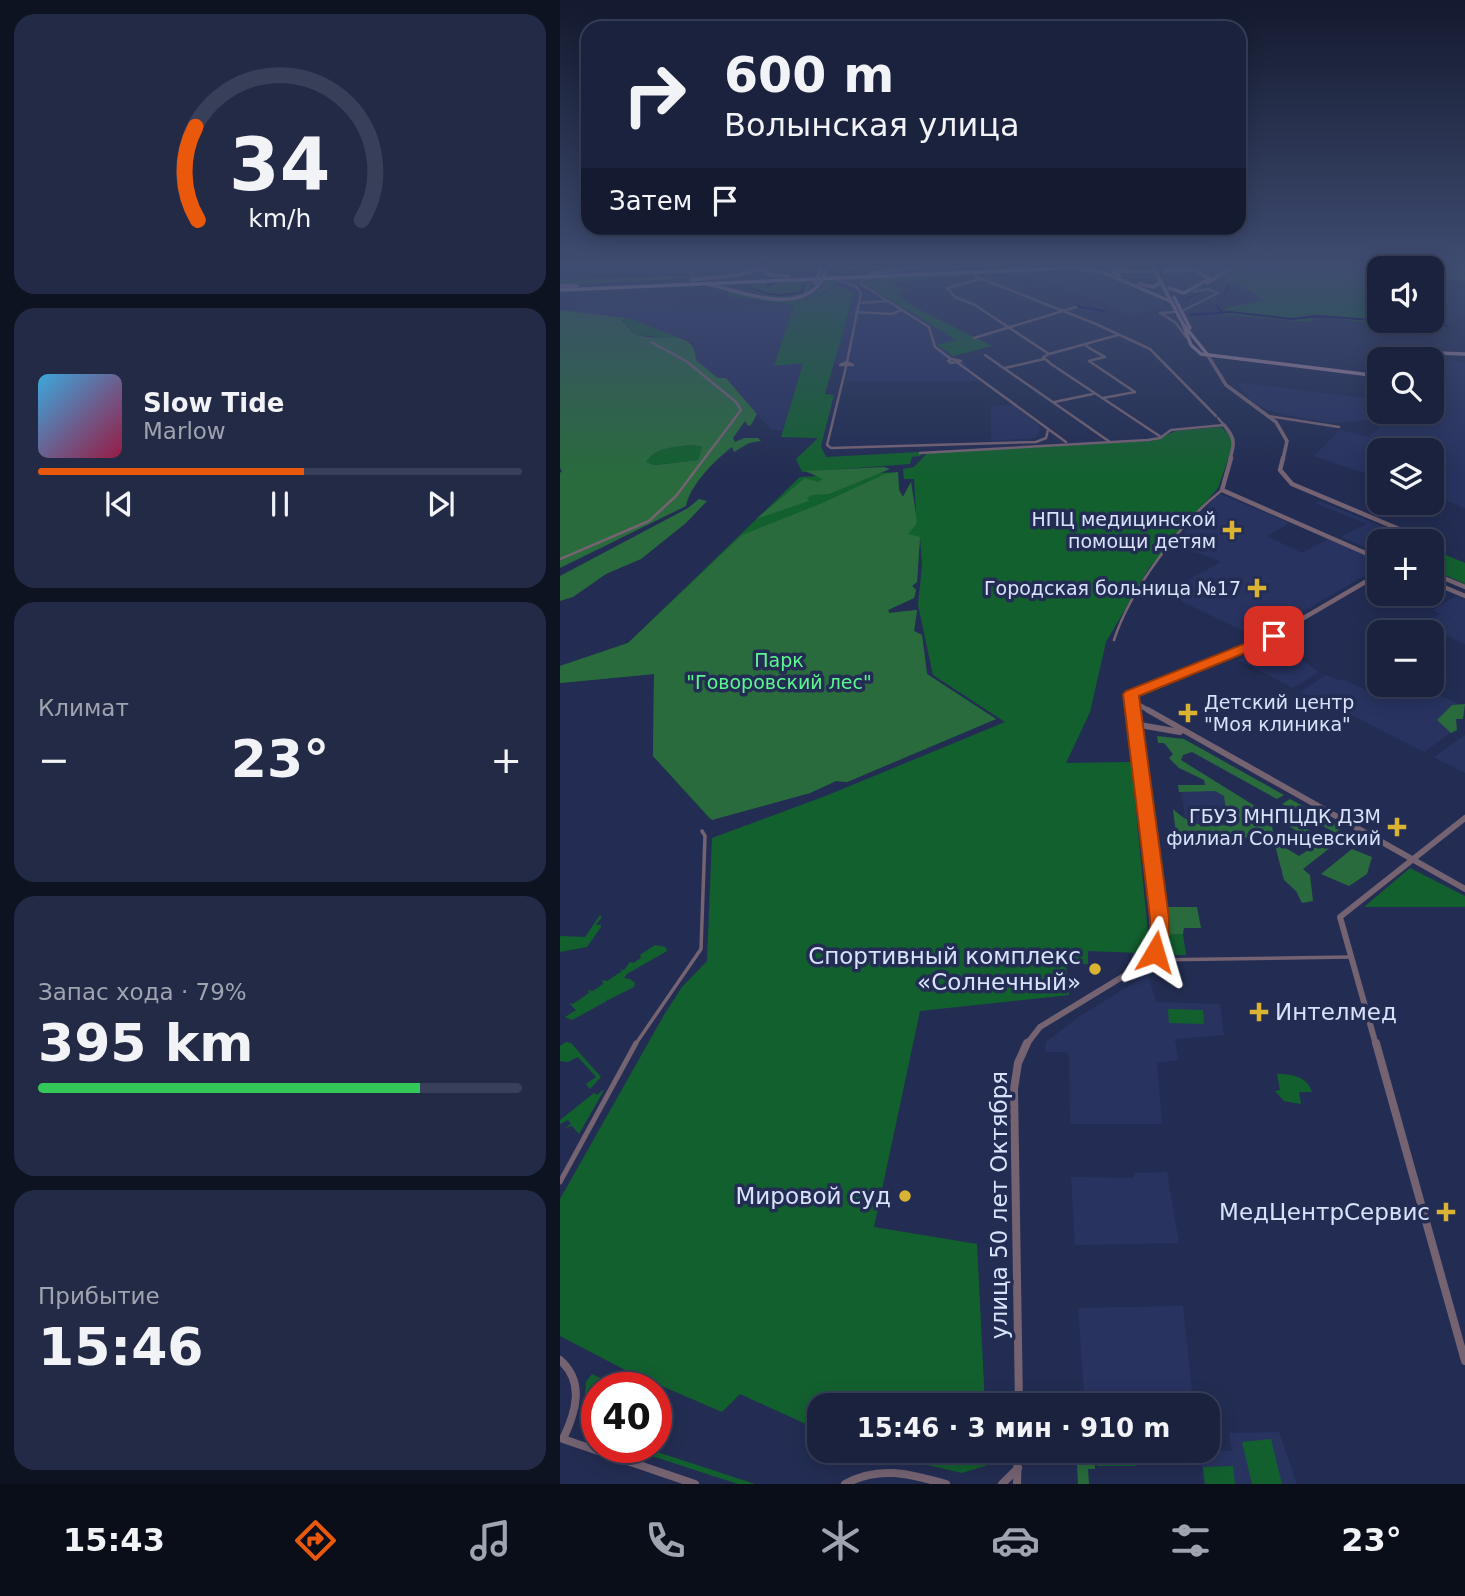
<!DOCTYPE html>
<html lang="ru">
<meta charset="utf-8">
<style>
body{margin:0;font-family:"DejaVu Sans",sans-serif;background:#232a45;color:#f1f3f6;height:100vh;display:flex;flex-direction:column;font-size:26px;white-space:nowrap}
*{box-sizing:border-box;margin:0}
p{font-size:23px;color:#9fa4b0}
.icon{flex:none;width:38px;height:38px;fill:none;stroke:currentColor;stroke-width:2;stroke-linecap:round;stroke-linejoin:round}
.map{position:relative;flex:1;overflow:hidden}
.drawer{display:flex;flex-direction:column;gap:14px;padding:14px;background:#0e1322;width:560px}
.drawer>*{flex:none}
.banner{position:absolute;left:21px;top:21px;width:665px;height:214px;border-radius:21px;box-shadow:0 4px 18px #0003,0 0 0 2px #383f58;background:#1a223e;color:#f1f3f6;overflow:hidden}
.controls{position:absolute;left:807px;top:256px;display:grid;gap:14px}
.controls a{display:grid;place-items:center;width:77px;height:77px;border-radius:14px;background:#1a223e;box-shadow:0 4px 18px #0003,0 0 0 2px #383f58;font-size:35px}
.speed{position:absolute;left:21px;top:1372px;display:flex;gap:14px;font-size:35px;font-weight:700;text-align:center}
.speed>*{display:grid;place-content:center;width:91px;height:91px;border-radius:50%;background:#1a223e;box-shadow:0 4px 18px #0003,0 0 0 2px #383f58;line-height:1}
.speed .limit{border:10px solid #d22;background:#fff;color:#111}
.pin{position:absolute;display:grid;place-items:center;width:60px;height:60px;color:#fff;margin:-30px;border-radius:14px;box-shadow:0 4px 10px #0006}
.me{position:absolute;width:77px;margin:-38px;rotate:7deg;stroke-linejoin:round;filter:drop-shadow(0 0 5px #0008)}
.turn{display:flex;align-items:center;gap:24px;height:147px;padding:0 28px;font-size:32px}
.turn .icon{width:91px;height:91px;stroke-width:2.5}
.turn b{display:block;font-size:49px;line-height:60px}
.then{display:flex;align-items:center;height:66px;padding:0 28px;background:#0003;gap:14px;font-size:26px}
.big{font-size:52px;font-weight:700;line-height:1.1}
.drawer .card{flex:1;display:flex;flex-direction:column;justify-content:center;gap:10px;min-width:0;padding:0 24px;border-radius:21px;background:#232a45}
.drawer .dial{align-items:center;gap:0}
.dial svg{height:182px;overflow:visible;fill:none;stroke:#383f58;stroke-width:7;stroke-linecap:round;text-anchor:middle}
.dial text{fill:#f1f3f6;stroke:none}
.song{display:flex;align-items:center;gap:21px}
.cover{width:84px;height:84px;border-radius:10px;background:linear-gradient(135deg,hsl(200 70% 55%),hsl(340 70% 35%))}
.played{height:7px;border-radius:4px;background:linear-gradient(90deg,#ea580c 55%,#383f58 55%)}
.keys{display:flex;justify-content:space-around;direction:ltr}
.heat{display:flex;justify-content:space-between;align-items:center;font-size:38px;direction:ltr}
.charge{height:10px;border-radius:5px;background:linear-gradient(90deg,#34c759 79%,#383f58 0)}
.trip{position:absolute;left:247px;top:1393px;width:413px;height:70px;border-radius:21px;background:#1a223e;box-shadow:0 4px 18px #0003,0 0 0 2px #383f58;font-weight:700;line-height:70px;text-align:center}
.tabs{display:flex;height:112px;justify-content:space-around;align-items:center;background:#0a0e19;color:#9fa4b0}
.tabs .icon{width:49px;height:49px}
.tabs .current{color:#ea580c}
.tabs b{font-size:32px;color:#f1f3f6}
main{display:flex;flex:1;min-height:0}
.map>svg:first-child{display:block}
.built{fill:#283360}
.green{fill:#13602f}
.forest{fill:#296b3d;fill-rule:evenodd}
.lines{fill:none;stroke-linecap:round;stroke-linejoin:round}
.stream{stroke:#0a0455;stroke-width:2}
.minor-far2{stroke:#756372;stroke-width:2.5}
.minor-far1{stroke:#756372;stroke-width:3.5}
.minor{stroke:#756372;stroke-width:5}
.tertiary-far3{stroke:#756372;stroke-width:3.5}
.tertiary-far2{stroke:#756372;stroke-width:4.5}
.tertiary-far1{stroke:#756372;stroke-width:6}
.tertiary{stroke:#756372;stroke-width:8}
.secondary{stroke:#9b8097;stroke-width:3.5}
.primary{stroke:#b995b4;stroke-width:3.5}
.trunk{stroke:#c69fc1;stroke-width:3.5}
.secondary-bridge{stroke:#9b8097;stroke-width:3.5}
.route{fill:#ea580c;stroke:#983908;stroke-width:2}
.poi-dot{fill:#dab333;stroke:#232d53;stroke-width:2.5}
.labels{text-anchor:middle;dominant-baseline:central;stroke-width:7;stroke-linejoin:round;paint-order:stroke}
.poi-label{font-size:19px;fill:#d9e2fa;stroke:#232d53;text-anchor:end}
.park-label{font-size:19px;fill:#5cf78d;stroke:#232d53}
.near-poi-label{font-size:23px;fill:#d9e2fa;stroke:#232d53;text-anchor:end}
.near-street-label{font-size:23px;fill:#d9e2fa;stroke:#232d53}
</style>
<main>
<section class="drawer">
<div class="card dial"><svg viewBox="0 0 100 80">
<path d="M14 69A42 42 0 1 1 86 69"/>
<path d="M14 69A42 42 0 0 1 13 28" stroke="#ea580c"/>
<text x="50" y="56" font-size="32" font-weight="700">34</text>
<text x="50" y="72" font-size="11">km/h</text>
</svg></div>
<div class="card">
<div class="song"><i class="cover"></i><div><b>Slow Tide</b><p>Marlow</p></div></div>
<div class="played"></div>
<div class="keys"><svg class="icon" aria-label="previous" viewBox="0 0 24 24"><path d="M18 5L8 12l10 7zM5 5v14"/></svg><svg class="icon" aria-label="pause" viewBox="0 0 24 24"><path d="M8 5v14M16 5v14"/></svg><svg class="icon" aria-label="next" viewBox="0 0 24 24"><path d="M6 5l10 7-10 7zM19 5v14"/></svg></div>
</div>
<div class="card"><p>Климат</p>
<div class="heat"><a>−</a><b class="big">23°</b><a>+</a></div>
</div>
<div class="card"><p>Запас хода · 79%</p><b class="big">395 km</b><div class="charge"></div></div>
<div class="card"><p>Прибытие</p><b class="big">15:46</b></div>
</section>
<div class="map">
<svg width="905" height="1484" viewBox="0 0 905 1484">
<rect width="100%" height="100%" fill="#232d53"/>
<g class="built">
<path d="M526,271l60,22 21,11 3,5 -42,5 -81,-33 -26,-4 -4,-5z"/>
<path d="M872,279l33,3v36l-16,5 -17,-6z"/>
<path d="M112,298l4,9 84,-3v-3l34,4 -19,61 28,-3 -20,67h-12l-45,-52h-8l-22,-18 -5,-18 -61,-23 -57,-7 3,-3 -1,-9z"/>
<path d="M327,298l70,43 -19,5 30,19h-10l18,13 1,3 -131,1 3,-14 7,-4h-23l19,-63z"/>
<path d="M890,360l15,3v145l-33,-13v-45h-53v28l-65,-22 26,-26 29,7 13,-12 7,1 13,-15h30v-32z"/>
<path d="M676,382l143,18v11h8l-7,8 -49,4 -44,-8 -19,-5 -16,-8z"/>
<path d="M454,405l26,21 -1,8 -5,4 -43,3v-35z"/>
<path d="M658,493l72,30 -23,13 35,17 26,-14 46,19 5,5v4l-121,71 -94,-45 57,-31 -22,-9 -28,-5z"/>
<path d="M759,501l90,36 3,4h-33v12l-8,-3 -30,-13 25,-13 -51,-21z"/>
<path d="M896,596l9,3v45l-40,-18 16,-12 -8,-4z"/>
<path d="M711,645l34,17 14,10 -26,16 -55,-28 19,-11z"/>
<path d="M766,675l14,6 3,-2 29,14 14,-9h29l44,20 -23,17 18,9 -30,22 -102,-52 -2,1 -20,-9z"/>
<path d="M905,735v38l-31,-16z"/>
<path d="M620,786h31l60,34 3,14 -86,-1z"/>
<path d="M588,974l8,28 64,2 4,31 -49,4 3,21 -21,3 5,61h-92l-1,-68 -3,-4h-21l1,-10 31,-24z"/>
<path d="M607,1172l12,71 -104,2 -4,-68 63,1 1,-5z"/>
<path d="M623,1306l9,85 -108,2 -6,-85z"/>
<path d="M719,1432l18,52h-93l-4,-33h32l-3,-18z"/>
</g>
<g class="green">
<path d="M210,267h48l-10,4 25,-1 -4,-3h80l-16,3 -113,5 -15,-3z"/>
<path d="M746,267l73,8v12l-10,27 10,2v4l57,3 -60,1 -70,-10 8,6 -6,2 -101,-9 20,-1 -2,-4 37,-7c-6,-11 -26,-18 -39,-20l17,-13 17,4z"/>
<path d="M411,274c-24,6 -53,2 -79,10l14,7 -9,3 21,15 74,37 -38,10 -17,-11 19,-5 -93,-57 9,-5z"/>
<path d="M266,280l-19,1 -2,2h7l-4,9c-16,9 -48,8 -61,-5l17,-5 71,-2 2,2 -18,14 -15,5 17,-5 15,-11 18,8 -29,101 9,1 -13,51 5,11 93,-5 2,4 -9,1 -2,7 -108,8 -6,-13 22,-21 -37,-1 22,-74 -29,3 20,-61 -65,-9 -3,-5c28,5 81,23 98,-9l6,-1z"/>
<path d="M61,319h10l52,20 -47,-4z"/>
<path d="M661,427l14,12 -17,49 -69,80 -43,74 -16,70 -24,51 65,-1 18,180 -9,11 -52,-2v13l-22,1 3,30 -149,16 -46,216 103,17 8,161h-166v25l-79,-36 -18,18 -93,-40 -69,-36v-137l104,-184 18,-28 25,-26 5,-123 116,-43 177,-73 -72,-47 -15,-70 4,-40 -2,-28 -3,45 -5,4 4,4 -2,8 -26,12 1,3 28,-3 -3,21 8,4 5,39 69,45 -149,63 -11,-1 -26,12 -100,26 -57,-63 1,-82 -94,9v-17l68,-23 172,-166 98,-5 1,18 4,7 8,-15 5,31 -2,-34h-10l-1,-10 11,-2 13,-14 225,-12 24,-10z"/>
<path d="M132,445l10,2 -4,13 -43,5 -10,-3c11,-15 30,-15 47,-17z"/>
<path d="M872,549l33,14v21l-33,-15z"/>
<path d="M850,868l55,28v11h-101z"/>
<path d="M40,915l2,2 -6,8h5v2l-14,20 -27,5v-16l25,1z"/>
<path d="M623,934l3,21h-25l6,-20z"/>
<path d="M95,945l11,2 1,4 -40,23 -3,4 6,1 5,4 -1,4 -26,13 -2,-1 1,2 -35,19 -7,-3 11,-7 -7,-7 4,1 16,-11 -1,-3 5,1 10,-7 -1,-4 5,1 15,-10 -2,-2 4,1 6,-8 3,1 8,-5 -1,-3z"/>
<path d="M608,1009l35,1 1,14 -35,-1z"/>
<path d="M6,1042l5,1 30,34 -11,12 -4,-5 10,-7 -18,-20 -10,5 -8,-1v-15z"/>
<path d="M717,1074c14,0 30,2 35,18h-13l2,12 -17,-3 -9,-10 5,-1z"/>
<path d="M43,1090h1l-29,51 4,-7 -7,-8 -8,2 7,-4 -3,-4 -8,4v-4l34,-27 3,2z"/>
<path d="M32,1374l15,7 -4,7h-6v37l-5,5 5,3v5l-15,-5 4,-51z"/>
<path d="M711,1439l11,45h-30l-10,-42z"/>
<path d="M64,1447h18l113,37h-17z"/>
<path d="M307,1451h120l1,14 -26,8z"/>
<path d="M536,1451h39l1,15h-39z"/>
<path d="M673,1466l2,18h-30l-2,-17z"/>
</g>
<g class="forest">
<path d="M764,267h141v14l-33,-3v-10h-53v5z"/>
<path d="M160,275l-8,2 -152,8v-5z"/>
<path d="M0,310l66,8 -5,3c7,3 8,11 16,14 24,8 57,-9 59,25l22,18h8l31,36 -6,11 -3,1 -3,-5 -12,17 2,4 9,-4h14l3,3 -12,2 -15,9 -2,-5c-17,13 -42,38 -46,59l-126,62v-95l2,-2 -2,-3zM132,445l10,2 -4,13 -43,5 -9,-3c10,-15 29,-15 46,-17z"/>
<path d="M324,467l6,2 -61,25 -17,1 -5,3 2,3 -53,18 49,-41 13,4 5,-3 -18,-8z"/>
<path d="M338,472l1,18 4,7 8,-15 6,41 -9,11 12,3 -3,45 -5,4 4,4 -2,8 -26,12 1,3 28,-3 -3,21 8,4 5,39 69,45 -149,63 -11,-1 -26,12 -98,27 -59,-64 1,-82 -94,9v-17l68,-23 114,-108 78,-31 65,-30z"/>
<path d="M139,499l8,2 -21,22 -45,36 -35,15 -33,23 -13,4v-25l128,-68z"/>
<path d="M905,704l-2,15h-7l1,11 -6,3 -14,-13 15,-15z"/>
<path d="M597,736l27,3 100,56 -7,4 -85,-47 -9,3 -2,5 90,56 2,18 -67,9 -2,-5 -14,-6 -5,11h-8l-4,-34c18,17 31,18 55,16l-4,-29 -9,-5 -36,1 -1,-7h27l-1,-5 -25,-12 -10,-10 4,-4 -9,-11h-6z"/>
<path d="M730,799l52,28 -6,6 -54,-29z"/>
<path d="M720,813l46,27 5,7 -28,22 7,6 3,26 -11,2 -6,-12 -12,-11 -10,-39 25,15 19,-12 -39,-24z"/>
<path d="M792,849l20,8 -5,17 -18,12 -28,-12z"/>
<path d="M604,907h33l4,21h-17l-1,6 -16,1z"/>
<path d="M512,1453h22l1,16h-7l1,15h-11l-1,-19 -5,-1z"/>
</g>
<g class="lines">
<g class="stream">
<path d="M287,271l34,-1"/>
<path d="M265,272h17"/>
<path d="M215,274l11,-6"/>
<path d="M223,274l37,-2"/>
<path d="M460,278l12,5"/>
<path d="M139,286h9"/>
<path d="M207,286l8,-4"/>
<path d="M190,287c16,9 34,10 52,5l2,-8"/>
<path d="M664,296l5,-11"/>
<path d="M627,299l12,-7"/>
<path d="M656,305l5,6"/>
<path d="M516,306l28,5"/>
<path d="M630,315l40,-3 62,7 27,-3 128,10"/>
</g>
<g class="minor-far2">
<path d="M128,267l4,7"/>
<path d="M412,272l5,5 119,47 54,25 66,67"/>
<path d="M310,278l-7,2 -2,4 68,43 6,20 16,12"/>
<path d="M277,279l19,8 5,6 -14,69"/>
<path d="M421,279l-34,9 8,9 20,8 74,49 -6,3 8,7 110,73"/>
<path d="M300,303l27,-2"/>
<path d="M624,310l34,-17 -10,-4 -14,3"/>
<path d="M296,312l36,2 9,-4"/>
<path d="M600,313l14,-1"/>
<path d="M602,314l14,9 10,14"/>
<path d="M414,338l102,-31"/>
<path d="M526,346l19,11"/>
<path d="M489,354l69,-19"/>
<path d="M425,355l125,87"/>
<path d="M391,359l10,2 -10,2 -3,-2z"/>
<path d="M529,361l46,31"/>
<path d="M529,361l15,-4"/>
<path d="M287,362l6,3h-13z"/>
<path d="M398,363l108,79"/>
<path d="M286,367l-19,78 4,3 205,-6 10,-4 2,-8"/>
<path d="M445,368l39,-9"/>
<path d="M543,398l32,-6"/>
<path d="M494,402l39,-8"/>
<path d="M709,416l70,11"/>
<path d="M658,418l6,7"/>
<path d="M360,453l228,-13 12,-2 11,-8 53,-5"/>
<path d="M0,559l89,-38 27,-25 65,-86 -5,-8 -50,-41 -35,-19"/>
<path d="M554,640c16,-50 67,-118 108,-150"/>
</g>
<g class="minor-far1">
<path d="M591,960l200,-3"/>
<path d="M75,1045l66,-96 4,-113 -3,-5"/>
</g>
<path class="minor" d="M0,1182l76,-139"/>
<g class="tertiary-far3">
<path d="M647,354l19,31 50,37 11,19 -4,18"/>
<path d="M664,425c11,13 11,18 6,34"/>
</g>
<g class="tertiary-far2">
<path d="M671,458l-9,32 157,69"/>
<path d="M723,458l-3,12 12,14 114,48 12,9"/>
<path d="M872,573l33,14"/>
<path d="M872,582l33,14"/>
<path d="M571,700l20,12"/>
<path d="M571,700l1,-7 134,-53 113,-66"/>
<path d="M571,700l2,12"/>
</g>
<g class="tertiary-far1">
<path d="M588,710l317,179"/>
<path d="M574,724l46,8"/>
<path d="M466,1045l14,-18 110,-67 9,-19 -1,-34 -26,-197"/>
<path d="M816,1045l-36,-128 125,-99"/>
</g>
<g class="tertiary">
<path d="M816,1043l89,318"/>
<path d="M0,1360c25,22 16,52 3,79l132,45"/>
<path d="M459,1405l-5,-316 4,-26 9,-20"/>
<path d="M285,1484c34,-19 65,-10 101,0"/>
<path d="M442,1484l16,-16"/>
<path d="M457,1484l1,-33"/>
</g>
<g class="secondary">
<path d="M593,267l30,57 24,30"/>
<path d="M206,268l-3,3 7,4 19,1"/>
<path d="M520,269l22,3 68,29"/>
<path d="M557,271h34"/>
<path d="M604,271l30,-1 15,9 -25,14 -15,-5"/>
<path d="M311,273l50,-6"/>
<path d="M560,276l-7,-4 12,-5"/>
<path d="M132,280l48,-5 25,-8"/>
<path d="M647,283l26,-16"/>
<path d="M147,284c34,7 89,32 114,-2"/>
<path d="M579,284l14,3 9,-5"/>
<path d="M614,297l16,31"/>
<path d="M623,324l8,21 10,9 178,22"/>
<path d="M867,359l11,-6 27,1"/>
</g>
<path class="primary" d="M0,286h17"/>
<path class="trunk" d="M0,290l532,-23"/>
<g class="secondary-bridge">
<path d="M261,282l5,-12"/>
<path d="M255,283l5,-13"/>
</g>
</g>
<linearGradient id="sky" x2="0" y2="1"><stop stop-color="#13192e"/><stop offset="0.56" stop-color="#3f4c71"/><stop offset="1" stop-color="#3f4c71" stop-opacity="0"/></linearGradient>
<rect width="905" height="475" fill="url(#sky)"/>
<path class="route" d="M714,632l5,1 2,3 -2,3 -140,57 30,222c0,15 0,26 -7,39h-14l-2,-5 4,-11v-23l-27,-224 3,-3z"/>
<g class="poi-dot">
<path d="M668.5 519.5h7v7h7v7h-7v7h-7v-7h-7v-7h7z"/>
<path d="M693.5 577.5h7v7h7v7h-7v7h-7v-7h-7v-7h7z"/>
<path d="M624.5 702.5h7v7h7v7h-7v7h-7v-7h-7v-7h7z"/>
<path d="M833.5 816.5h7v7h7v7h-7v7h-7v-7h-7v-7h7z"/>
<circle cx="535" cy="969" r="7"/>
<path d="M695.5 1001.5h7v7h7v7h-7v7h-7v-7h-7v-7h7z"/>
<circle cx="345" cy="1196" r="7"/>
<path d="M882.5 1201.5h7v7h7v7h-7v7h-7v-7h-7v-7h7z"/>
</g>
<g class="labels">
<g class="poi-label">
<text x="656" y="519">НПЦ медицинской<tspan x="656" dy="22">помощи детям</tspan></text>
<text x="681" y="588">Городская больница №17</text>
<text x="644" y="702" text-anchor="start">Детский центр<tspan x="644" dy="22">"Моя клиника"</tspan></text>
<text x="821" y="816">ГБУЗ МНПЦДК ДЗМ<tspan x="821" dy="22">филиал Солнцевский</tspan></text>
</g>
<g class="park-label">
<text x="219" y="660">Парк<tspan x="219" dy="22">"Говоровский лес"</tspan></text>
</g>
<g class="near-poi-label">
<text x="521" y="956">Спортивный комплекс<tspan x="521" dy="26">«Солнечный»</tspan></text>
<text x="715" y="1012" text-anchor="start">Интелмед</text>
<text x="331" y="1196">Мировой суд</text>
<text x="870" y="1212">МедЦентрСервис</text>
</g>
<g class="near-street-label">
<text transform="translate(439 1205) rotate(-90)">улица 50 лет Октября</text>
</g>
</g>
</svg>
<div class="controls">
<a><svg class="icon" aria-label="sound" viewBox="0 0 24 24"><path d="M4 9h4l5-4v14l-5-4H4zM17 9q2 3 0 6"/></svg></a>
<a><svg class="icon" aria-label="search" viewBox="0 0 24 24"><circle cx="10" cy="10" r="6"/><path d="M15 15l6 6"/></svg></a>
<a><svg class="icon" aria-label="layers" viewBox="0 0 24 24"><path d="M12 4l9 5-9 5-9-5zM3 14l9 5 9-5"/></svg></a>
<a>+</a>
<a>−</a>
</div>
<div class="speed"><div class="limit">40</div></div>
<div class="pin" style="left:714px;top:636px;background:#d93025"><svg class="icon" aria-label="arrive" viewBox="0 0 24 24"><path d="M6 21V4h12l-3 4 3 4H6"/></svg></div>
<svg class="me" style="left:595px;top:952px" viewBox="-20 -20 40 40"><path d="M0-17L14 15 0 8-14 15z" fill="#ea580c" stroke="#fff" stroke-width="4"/></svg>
<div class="trip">15:46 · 3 мин · 910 m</div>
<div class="banner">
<div class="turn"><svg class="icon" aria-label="right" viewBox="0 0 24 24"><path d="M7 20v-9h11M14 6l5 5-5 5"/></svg><div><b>600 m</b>Волынская улица</div></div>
<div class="then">Затем<svg class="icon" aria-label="arrive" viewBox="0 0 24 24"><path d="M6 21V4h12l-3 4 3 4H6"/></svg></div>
</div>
</div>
</main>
<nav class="tabs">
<b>15:43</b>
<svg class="icon current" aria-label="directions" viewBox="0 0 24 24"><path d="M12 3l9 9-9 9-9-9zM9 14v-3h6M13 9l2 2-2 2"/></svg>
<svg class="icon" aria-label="music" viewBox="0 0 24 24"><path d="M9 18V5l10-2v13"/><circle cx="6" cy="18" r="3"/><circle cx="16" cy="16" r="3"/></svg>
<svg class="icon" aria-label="phone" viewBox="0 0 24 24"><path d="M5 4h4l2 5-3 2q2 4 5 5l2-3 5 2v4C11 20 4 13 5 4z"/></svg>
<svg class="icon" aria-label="climate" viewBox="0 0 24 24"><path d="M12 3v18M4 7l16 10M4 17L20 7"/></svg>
<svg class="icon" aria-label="car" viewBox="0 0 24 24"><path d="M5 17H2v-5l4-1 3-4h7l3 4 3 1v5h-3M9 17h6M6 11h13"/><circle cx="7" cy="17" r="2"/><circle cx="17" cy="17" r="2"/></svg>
<svg class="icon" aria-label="filters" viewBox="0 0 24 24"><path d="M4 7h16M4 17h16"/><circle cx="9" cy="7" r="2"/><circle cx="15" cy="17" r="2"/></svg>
<b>23°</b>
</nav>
